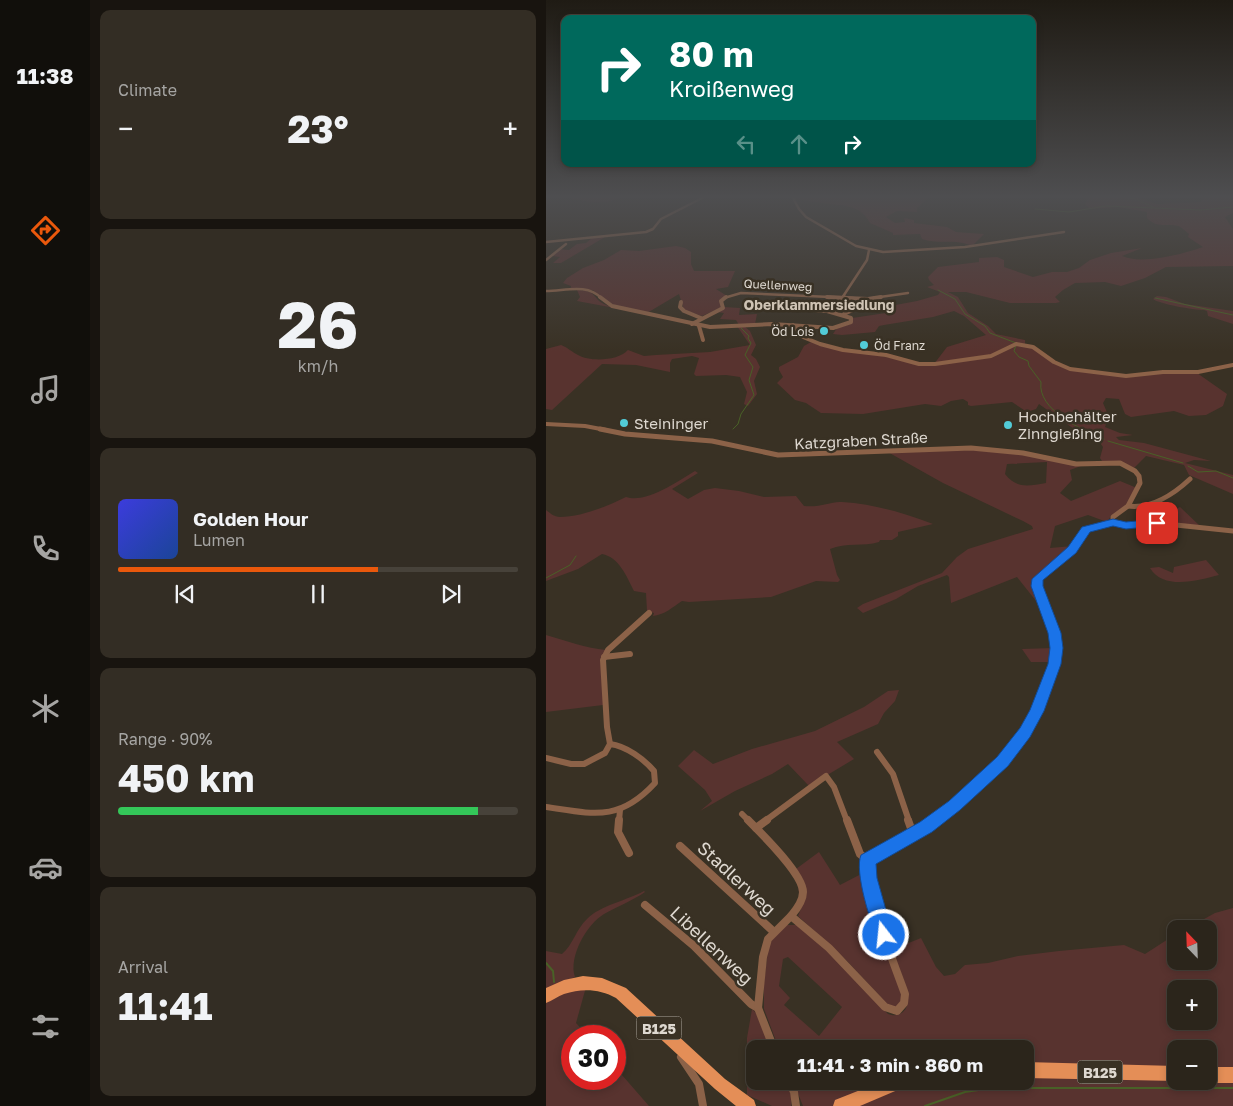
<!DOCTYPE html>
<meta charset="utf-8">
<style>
body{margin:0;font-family:"Golos Text",sans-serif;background:#332d24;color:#f1f3f6;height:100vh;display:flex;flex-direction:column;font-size:19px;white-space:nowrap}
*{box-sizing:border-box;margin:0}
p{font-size:16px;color:#a6a5a3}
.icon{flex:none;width:28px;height:28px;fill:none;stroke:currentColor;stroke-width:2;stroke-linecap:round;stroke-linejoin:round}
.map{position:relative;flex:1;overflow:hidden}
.side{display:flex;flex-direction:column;gap:10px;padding:10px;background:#18140f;width:456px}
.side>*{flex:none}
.hud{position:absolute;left:15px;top:15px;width:475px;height:152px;border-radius:10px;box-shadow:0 2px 8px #0003,0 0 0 1px #47423a;background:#00695c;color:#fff;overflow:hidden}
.needle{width:32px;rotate:337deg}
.buttons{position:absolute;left:621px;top:920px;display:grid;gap:10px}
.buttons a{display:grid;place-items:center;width:50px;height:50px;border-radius:10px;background:#2b251b;box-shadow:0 2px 8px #0003,0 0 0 1px #47423a;font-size:25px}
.speed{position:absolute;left:15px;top:1025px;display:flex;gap:10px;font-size:25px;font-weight:700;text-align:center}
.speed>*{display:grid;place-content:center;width:65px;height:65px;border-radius:50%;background:#2b251b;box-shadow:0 2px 8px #0003,0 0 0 1px #47423a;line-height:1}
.speed .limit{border:8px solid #d22;background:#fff;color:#111}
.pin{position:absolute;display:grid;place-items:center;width:42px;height:42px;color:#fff;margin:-21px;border-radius:10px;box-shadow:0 2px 8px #0006}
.me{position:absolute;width:55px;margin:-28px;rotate:344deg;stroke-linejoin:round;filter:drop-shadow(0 0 4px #0008)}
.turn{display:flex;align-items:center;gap:18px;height:105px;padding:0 25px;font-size:22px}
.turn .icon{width:65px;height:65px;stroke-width:2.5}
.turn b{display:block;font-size:35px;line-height:42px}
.lanes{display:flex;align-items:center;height:48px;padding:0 25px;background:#0003;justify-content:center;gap:25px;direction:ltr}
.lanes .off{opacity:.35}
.big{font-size:38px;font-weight:700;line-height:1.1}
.side .tile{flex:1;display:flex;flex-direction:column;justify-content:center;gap:8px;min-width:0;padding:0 18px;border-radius:10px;background:#332d24}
.side .dial{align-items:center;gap:0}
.dial b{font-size:65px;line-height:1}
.song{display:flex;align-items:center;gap:15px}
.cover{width:60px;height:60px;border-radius:8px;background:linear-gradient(135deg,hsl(240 70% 55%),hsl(220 70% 35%))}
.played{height:5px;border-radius:2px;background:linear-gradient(90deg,#ea580c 65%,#47423a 65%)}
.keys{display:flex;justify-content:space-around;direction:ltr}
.heat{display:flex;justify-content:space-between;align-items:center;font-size:28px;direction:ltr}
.charge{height:8px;border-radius:4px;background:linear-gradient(90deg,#34c759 90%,#47423a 0)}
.trip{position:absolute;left:200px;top:1040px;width:288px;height:50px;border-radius:10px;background:#2b251b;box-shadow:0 2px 8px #0003,0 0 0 1px #47423a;font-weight:700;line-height:50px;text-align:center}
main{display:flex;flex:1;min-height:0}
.tabs{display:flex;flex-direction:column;width:90px;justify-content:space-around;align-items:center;background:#110f0b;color:#a6a5a3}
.tabs .icon{width:35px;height:35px}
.tabs .active{color:#ea580c}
.tabs b{font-size:22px;color:#f1f3f6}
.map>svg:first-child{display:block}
.green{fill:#58332f;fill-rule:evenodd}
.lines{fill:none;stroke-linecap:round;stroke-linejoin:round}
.stream-far1{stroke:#496127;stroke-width:1}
.stream{stroke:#496127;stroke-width:2}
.street-far4{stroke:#8c6248;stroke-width:2.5}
.street-far3{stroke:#8c6248;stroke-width:4}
.street-far2{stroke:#8c6248;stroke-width:5}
.street-far1{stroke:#8c6248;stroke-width:6}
.street{stroke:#8c6248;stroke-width:8}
.primary{fill:#e48e57;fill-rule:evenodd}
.route{fill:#1a73e8;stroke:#114b97}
.poi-dot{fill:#52cbd7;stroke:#393124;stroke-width:2}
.labels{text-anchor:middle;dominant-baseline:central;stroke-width:5;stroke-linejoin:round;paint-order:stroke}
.far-street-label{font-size:12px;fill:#ded8d0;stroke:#393124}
.far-poi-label{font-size:12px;fill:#ded8d0;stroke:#393124;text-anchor:end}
.far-neighbourhood-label{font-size:14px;font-weight:bold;fill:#cec3b4;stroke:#393124}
.shield{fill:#393124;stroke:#aca69c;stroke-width:1}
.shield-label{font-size:14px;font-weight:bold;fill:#ded8d0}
.poi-label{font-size:15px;fill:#ded8d0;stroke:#393124;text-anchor:start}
.street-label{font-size:15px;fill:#ded8d0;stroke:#393124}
.near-street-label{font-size:18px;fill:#ded8d0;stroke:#393124}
</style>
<main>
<nav class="tabs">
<b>11:38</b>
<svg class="icon active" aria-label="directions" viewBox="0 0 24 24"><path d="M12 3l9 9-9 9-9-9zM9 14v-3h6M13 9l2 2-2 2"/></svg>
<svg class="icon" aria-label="music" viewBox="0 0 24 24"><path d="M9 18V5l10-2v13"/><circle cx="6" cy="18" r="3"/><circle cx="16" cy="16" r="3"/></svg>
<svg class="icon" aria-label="phone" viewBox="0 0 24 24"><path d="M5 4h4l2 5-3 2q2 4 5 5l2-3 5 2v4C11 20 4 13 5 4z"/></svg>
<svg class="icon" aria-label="climate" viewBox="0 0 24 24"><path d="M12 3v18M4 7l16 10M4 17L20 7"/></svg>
<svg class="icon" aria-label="car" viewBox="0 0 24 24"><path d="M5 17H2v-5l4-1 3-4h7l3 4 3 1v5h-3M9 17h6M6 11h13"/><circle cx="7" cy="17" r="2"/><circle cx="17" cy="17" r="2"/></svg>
<svg class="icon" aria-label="filters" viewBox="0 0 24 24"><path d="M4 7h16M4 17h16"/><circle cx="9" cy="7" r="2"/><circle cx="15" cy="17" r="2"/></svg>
</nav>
<section class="side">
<div class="tile"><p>Climate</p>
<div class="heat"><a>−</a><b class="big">23°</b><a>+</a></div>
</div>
<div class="tile dial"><b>26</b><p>km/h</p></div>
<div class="tile">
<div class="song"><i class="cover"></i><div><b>Golden Hour</b><p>Lumen</p></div></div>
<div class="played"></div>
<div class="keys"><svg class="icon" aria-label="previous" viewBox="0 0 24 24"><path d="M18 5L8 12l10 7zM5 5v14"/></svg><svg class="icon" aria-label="pause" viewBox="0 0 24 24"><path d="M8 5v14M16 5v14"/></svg><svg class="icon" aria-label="next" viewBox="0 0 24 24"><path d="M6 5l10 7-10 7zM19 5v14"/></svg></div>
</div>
<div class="tile"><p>Range · 90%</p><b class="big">450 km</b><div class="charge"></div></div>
<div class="tile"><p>Arrival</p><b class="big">11:41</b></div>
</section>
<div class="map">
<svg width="687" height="1106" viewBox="0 0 687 1106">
<rect width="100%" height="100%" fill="#393124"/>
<g class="green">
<path d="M20,196h58c-17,10 -40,6 -59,1z"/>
<path d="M247,196h137l-13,12v4l-20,-1 -11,6 9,6 10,-1 -1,-4 10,2v3l33,4 9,5 28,2 -12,12c-16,-8 -34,-1 -50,-7l-2,-5 -27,1v-2l-23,-10c-10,-20 -30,-17 -48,-20 -9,-1 -19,-3 -28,-4z"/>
<path d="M538,196h49l24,8 44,-2 1,-3 -3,-3h34v17l-8,4 8,12v37l-67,1 -21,11 -24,8 -16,-4 -30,1 -12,7 -8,7 5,5 -4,1h-46l-44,-11h-18l10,5 10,16 20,13 8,8 29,6v4l-9,-1 15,3 33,22 63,9 30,-4h40l30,21 -4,12 -17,9 -17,1 -15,-5 -43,6 -6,-3 -6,-15 -13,-1 -3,5 6,14 -4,10 15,6 13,2 -17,2 3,3 25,3 67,18 -17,-1 -9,3 48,12v19l-44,-19 -5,-10 -38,-9 -12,12 -19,-7h-13l-2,-3 3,-11 -5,-7 -17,-6 -42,-30 -3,5 -9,3 -15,-10 -41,4 -3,-1v-3l-5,-3 -12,2 -10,5 -16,-2 -62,10 -42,-1 -15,-10 -11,-3 -18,-17 6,-6 -4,-7v-3l19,-10 6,-11 7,-4 32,9 30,3 43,10h18l13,-17 39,-12 -22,-19 -10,-5 -21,6 -49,8 -5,1 -4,6 -33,3 -9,-1 4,-6 10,-3 5,-7 34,-5 4,-7 27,-5 21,-6 2,-3 -13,-5 7,-2 -5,-5 -1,-3 10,-10 41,-5v-4l18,-1 7,3v7l29,10 19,-5h15l12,-4 11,-8 21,-7 31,-5 -20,8c20,9 61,-2 81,-9l-15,-10 1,-3c-3,-2 -7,-7 -11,-8 -11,-3 -21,3 -31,-8v-6l-29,-5 -28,2 -5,-5 2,-3z"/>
<path d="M59,237l-44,26h-8l7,-6 -8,-1 7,-7 10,1 8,-6 9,-1 6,-5z"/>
<path d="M130,246l9,2 6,4v12l3,7h41l-7,16 -12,2 11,7 -3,1 -2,10 -20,9 -18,-6 -5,-16 -32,19 -29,-6 -18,-9 -7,-8h-23l1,-4 -8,-3 4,-5 16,-10 21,-8 17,-10 18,1z"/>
<path d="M31,290c21,1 14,7 27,14 10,5 22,6 32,8l-59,-11 3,-4z"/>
<path d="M611,296l9,1 19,7 48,7v13l-25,-8 -1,-5 -3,-1c-10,0 -45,-6 -51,-11z"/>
<path d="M178,307l16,1 -1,7 18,-1 -2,10 -16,1 -3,-5 -16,-1 4,-6 -7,-1z"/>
<path d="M191,326h7l6,5 6,14 -5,10 5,4 4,8 -6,14 3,13 -9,12 -4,-2 3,-12 -7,-15 -14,-2 -30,1 -2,-2 5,-16 -7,-2 -20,3 -2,4v9l-34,-7 -34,-1 -50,46 -6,-1v-60l15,-4c6,2 11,7 17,10 12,7 40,6 50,-5l16,6 12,-1 54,-3 40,-7z"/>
<path d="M451,450l84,16 -11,4 2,10 -12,13 11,8 49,-20 17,7 -12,18 -14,10 -4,6 -19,-7 -33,11 -5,22 23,-2 -37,33 8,32 -27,-34 -66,26 -2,-26 -2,-2 -29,11 -22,13 -33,14 -6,-5 6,-4 79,-31 15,-16 11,-8 65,-20 -1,-3 -9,-5 -80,-38 -57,-32zM501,462l-1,21c-18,3 -29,6 -41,-9l2,-10z"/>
<path d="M149,471l3,2 -26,16 16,10 16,-9 11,-2 24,3 25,6 32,-1 8,10c16,2 27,-5 38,-4 31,2 63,11 91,22l-35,8v4l-6,4h-12l-1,2c-16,5 -33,0 -49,7l7,26 3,5 -2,2 -22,-1 -45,16 -82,5 -7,-1c-9,6 -18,14 -29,15l1,-3 -7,-2 -1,-18 -12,-2c-7,-14 -15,-34 -32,-37l-24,15 -32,12v-71c4,3 8,7 14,7 21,0 48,-11 66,-20 20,7 52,-16 69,-26z"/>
<path d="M634,507l21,20 -52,-6z"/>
<path d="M660,560l13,15c-20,5 -55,16 -69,-7l9,-1 14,6 1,-6z"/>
<path d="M0,635c20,6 40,13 60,15l-3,55 -57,7z"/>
<path d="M508,648l-1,14h-22l-9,-13z"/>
<path d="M353,690l-4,11 -11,12 -6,11 -41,18 17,17 -45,27 -21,-22 -16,10 -37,17 -35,20 12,-10 -7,-11 -27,-24 16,-16 19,14 39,-15 63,-18 49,-24 24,-16z"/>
<path d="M273,852l21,33 25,-13 38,127 -6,9 -10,-4 -40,-43 -49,-45 3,-7 -5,-40z"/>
<path d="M98,891l1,1c-13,9 -27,14 -41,22 -17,10 -36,43 -29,63l-29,12v-38l16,3c11,-9 14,-25 25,-35 12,-13 41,-19 57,-28z"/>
<path d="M687,908v198h-430l-10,-25h232v-32h-246l-15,-40v-26l4,-34 4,-10 14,-14h12l10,6 80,83c6,2 10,2 15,-2 14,-12 -6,-48 -12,-62l30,-12 15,29 8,9 11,-2 10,-9 23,-2 30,-7 41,-5 65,-6 21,9 31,-20v27h32v-32h-22l29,-16zM242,957l54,50 -23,29 -35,-31 6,-7 -11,-12 4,-27zM630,989h32v32h-32zM630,1049h32v32h-32z"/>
<path d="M40,987l-10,36 12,13h-16v43h43v-12l34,39h-103v-105l13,-8z"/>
<path d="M206,1009l4,4 15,36h-16v32h30l7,16 -1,9h-19l-25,-11v-57z"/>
</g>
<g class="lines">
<g class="stream-far1">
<path d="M569,196l21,3 17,8"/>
<path d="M489,209l34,3 37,-6 95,4 32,-3"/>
<path d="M392,290l17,9 10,15 20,12 5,7 26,10"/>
<path d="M609,298l78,17"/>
<path d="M470,345l-2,6 5,6 9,4 1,5 12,16c-4,28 41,48 63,57"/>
<path d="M187,429l5,-5 3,-10 13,-19 -5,-15 4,-13 -8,-12 6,-12 -3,-5 1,-2 -8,-8"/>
<path d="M562,441l75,22"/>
<path d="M642,466l10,6 18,-1 17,7"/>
<path d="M0,578l24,-13 6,-9"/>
</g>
<g class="stream">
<path d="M0,963l7,8 1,11"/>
<path d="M379,1106l40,-14 27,-4h241"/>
</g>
<g class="street-far4">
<path d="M246,196l7,13 7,8 50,29 27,6 82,-5 99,-15"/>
<path d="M0,242l100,-10 7,-3 8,-10 45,-23"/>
<path d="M0,260l20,-16"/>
<path d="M0,291c19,0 41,-8 55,7"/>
<path d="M178,298l17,-5 112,5"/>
<path d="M296,298l25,-38 2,-10"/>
<path d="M327,298l35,-5"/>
</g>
<g class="street-far3">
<path d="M54,297l12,9 98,21 62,-3 61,4 18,-6v-4l-24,-7 17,-14"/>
<path d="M281,297l41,2 13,-2"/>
<path d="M135,302l-1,5 4,4 17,7"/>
<path d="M216,306l65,5"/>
<path d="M298,314l11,-5 12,-1"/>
<path d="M146,324l31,-16 -2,-7 5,-4"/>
<path d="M247,325l10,12 17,7 23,6 43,5 33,9h16l56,-8 25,-12 17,3 21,15 16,7 56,7 37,-4h35l35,-7"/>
<path d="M153,326l4,14"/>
<path d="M0,424l39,2 21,4"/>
</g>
<g class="street-far2">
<path d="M54,429l25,5 87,7 66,14 193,-7 52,5 53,11 44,-1 15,8 4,5 1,7 -12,23 -15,11v5"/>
<path d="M582,506c23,3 46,-12 62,-27"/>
<path d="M567,522l13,3 31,-2 76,8"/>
<path d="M496,601l-5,-15v-7l35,-29 14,-20 27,-8"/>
</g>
<g class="street-far1">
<path d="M58,657l26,-3"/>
<path d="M331,752l16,22 16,47"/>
<path d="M0,758l25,6h13l21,-11 5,-9 -3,-17 -4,-67 5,-10 41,-37"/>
<path d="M0,807c48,7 73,15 109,-24l-1,-12c-10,-12 -28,-25 -44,-27"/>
<path d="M196,814l7,7"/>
<path d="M73,821l1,-11"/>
<path d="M219,821l61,-45 8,11 13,34"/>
<path d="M389,821c50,-34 92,-79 112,-137 4,-12 10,-24 10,-37 -1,-17 -9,-33 -15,-48"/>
</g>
<g class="street">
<path d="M73,820l-1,12 11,21"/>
<path d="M202,820c13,13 55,54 55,72 0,9 -6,17 -12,24"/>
<path d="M301,820l13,34 7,6"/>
<path d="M362,820l5,14"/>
<path d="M210,828l11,-8"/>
<path d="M134,846l94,86"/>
<path d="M321,860l70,-40"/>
<path d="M99,905l49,41 57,58 7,4"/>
<path d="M228,1049l-16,-41 5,-51 5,-18 23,-23 38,32 56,59 12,4 7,-8 1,-9c-16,-44 -34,-87 -38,-134"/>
<path d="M135,1057l18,27 4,22"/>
<path d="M243,1081l5,11 2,14"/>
</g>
<g class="primary">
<path d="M37,976l19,2 24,10 99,91 29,21 2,6h-20l-21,-17 -99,-91c-16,-9 -34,-10 -52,-4 -6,2 -12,7 -18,9v-15l18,-8z"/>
<path d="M479,1062l151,4 1,15 -152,-3z"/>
<path d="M662,1067h25v16h-25l-3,-2h3z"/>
<path d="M337,1081h27l-3,5 -47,20h-27l2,-6z"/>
</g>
</g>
<linearGradient id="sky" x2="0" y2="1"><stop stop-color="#1f1b14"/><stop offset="0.56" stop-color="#4e4e50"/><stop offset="1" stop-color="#4e4e50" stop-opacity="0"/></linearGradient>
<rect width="687" height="351" fill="url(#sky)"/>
<path class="route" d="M567,519l13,3 31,-3 6,4 -6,3 -31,3 -13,-3 -23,6 -14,21 -33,27v6l18,47 2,15 -2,16 -17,47 -14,26 -22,29 -48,44 -28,22 -56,32 1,14 16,57 -3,6 -6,3 -6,-3c-7,-18 -24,-69 -17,-86l59,-33 29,-21 48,-44 23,-29 10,-18 18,-46 2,-16 -2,-15 -17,-47 1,-7 36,-32 14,-20z"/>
<g class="poi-dot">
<circle cx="278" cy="331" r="5"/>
<circle cx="318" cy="345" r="5"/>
<circle cx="78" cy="423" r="5"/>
<circle cx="462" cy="425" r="5"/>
</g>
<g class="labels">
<g class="far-street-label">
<text transform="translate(232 285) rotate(3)">Quellenweg</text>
</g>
<g class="far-poi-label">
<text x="268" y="331">Öd Lois</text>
<text x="328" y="345" text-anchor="start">Öd Franz</text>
</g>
<g class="far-neighbourhood-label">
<text x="273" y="304">Oberklammersiedlung</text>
</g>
<g class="shield">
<rect x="90.5" y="1016.5" width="45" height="23" rx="4"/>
<rect x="531.5" y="1060.5" width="45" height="23" rx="4"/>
</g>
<g class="shield-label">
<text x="113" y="1028">B125</text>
<text x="554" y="1072">B125</text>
</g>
<g class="poi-label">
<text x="472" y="416">Hochbehälter<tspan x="472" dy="17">Zinngießing</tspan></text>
<text x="88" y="423">Steininger</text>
</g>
<g class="street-label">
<text transform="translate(315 440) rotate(-3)">Katzgraben Straße</text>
</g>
<g class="near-street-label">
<text transform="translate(191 878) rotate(43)">Stadlerweg</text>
<text transform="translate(166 945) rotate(43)">Libellenweg</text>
</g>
</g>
</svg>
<div class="buttons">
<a><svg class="needle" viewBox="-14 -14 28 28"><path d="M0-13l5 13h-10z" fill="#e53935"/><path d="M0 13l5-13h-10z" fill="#a6a5a3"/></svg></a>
<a>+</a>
<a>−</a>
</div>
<div class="speed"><div class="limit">30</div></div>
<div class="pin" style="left:611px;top:523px;background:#d93025"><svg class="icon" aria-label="arrive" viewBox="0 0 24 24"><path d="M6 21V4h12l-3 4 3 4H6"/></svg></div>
<svg class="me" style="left:338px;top:935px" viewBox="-20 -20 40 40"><circle r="17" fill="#1a73e8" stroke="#fff" stroke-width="3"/><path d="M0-11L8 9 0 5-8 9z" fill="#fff"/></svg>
<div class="trip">11:41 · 3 min · 860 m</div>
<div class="hud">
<div class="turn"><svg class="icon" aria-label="right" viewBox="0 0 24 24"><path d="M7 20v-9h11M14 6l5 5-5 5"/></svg><div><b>80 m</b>Kroißenweg</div></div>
<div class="lanes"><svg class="icon off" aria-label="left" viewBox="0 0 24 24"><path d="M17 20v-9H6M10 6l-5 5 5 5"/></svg><svg class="icon off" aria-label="ahead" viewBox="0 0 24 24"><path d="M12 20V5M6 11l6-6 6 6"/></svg><svg class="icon" aria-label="right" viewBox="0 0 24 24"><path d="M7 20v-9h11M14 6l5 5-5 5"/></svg></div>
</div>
</div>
</main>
